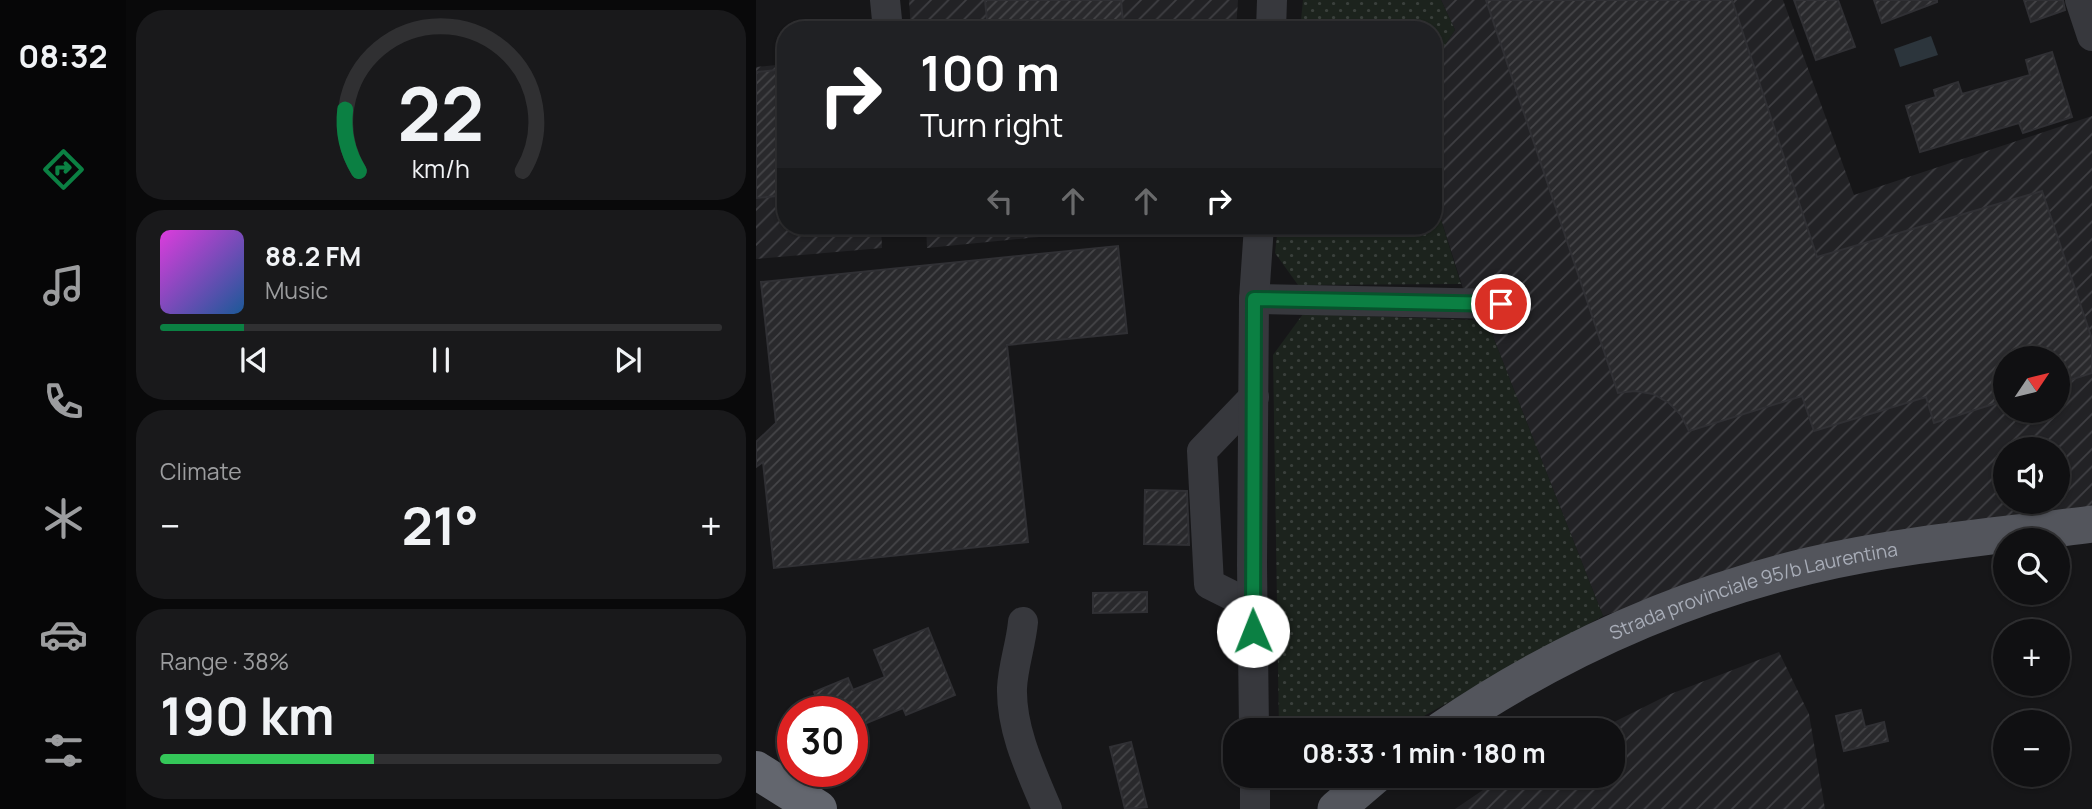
<!DOCTYPE html>
<meta charset="utf-8">
<style>
body{margin:0;font-family:Manrope,sans-serif;background:#19191b;color:#f1f3f6;height:100vh;display:flex;flex-direction:column;font-size:26px;white-space:nowrap}
*{box-sizing:border-box;margin:0}
p{font-size:23px;color:#9c9d9f}
.icon{flex:none;width:38px;height:38px;fill:none;stroke:currentColor;stroke-width:2;stroke-linecap:round;stroke-linejoin:round}
.map{position:relative;flex:1;overflow:hidden}
.panel{display:flex;flex-direction:column;gap:10px;padding:10px;background:#09090a;width:630px}
.panel>*{flex:none}
.top-card{position:absolute;left:21px;top:21px;width:665px;height:214px;border-radius:28px;box-shadow:0 2px 5px #0004,0 0 0 2px #303032;background:#202124;color:#fff;overflow:hidden}
.needle{width:46px;rotate:55deg}
.controls{position:absolute;left:1237px;top:346px;display:grid;gap:14px}
.controls a{display:grid;place-items:center;width:77px;height:77px;border-radius:50%;background:#101012;box-shadow:0 2px 5px #0004,0 0 0 2px #303032;font-size:35px}
.speed{position:absolute;left:21px;top:696px;display:flex;gap:14px;font-size:35px;font-weight:700;text-align:center}
.speed>*{display:grid;place-content:center;width:91px;height:91px;border-radius:50%;background:#101012;box-shadow:0 2px 5px #0004,0 0 0 2px #303032;line-height:1}
.speed .limit{border:10px solid #d22;background:#fff;color:#111}
.pin{position:absolute;display:grid;place-items:center;width:60px;height:60px;color:#fff;margin:-30px;border:4px solid #fff;border-radius:50%;box-shadow:0 2px 7px #0007}
.me{position:absolute;width:77px;margin:-38px;rotate:359deg;stroke-linejoin:round;filter:drop-shadow(0 0 5px #0008)}
.turn{display:flex;align-items:center;gap:24px;height:147px;padding:0 28px;font-size:32px}
.turn .icon{width:91px;height:91px;stroke-width:2.5}
.turn b{display:block;font-size:49px;line-height:60px}
.lanes{display:flex;align-items:center;height:66px;padding:0 28px;background:#0003;justify-content:center;gap:35px;direction:ltr}
.lanes .off{opacity:.35}
.big{font-size:52px;font-weight:700;line-height:1.1}
.panel .card{flex:1;display:flex;flex-direction:column;justify-content:center;gap:10px;min-width:0;padding:0 24px;border-radius:28px;background:#19191b}
.panel .dial{align-items:center;gap:0}
.dial svg{height:182px;overflow:visible;fill:none;stroke:#303032;stroke-width:7;stroke-linecap:round;text-anchor:middle}
.dial text{fill:#f1f3f6;stroke:none}
.song{display:flex;align-items:center;gap:21px}
.cover{width:84px;height:84px;border-radius:10px;background:linear-gradient(135deg,hsl(300 70% 55%),hsl(210 70% 35%))}
.played{height:7px;border-radius:4px;background:linear-gradient(90deg,#0b8043 15%,#303032 15%)}
.keys{display:flex;justify-content:space-around;direction:ltr}
.heat{display:flex;justify-content:space-between;align-items:center;font-size:38px;direction:ltr}
.charge{height:10px;border-radius:5px;background:linear-gradient(90deg,#34c759 38%,#303032 0)}
.trip{position:absolute;left:467px;top:718px;width:402px;height:70px;border-radius:28px;background:#101012;box-shadow:0 2px 5px #0004,0 0 0 2px #303032;font-weight:700;line-height:70px;text-align:center}
main{display:flex;flex:1;min-height:0}
.dock{display:flex;flex-direction:column;width:126px;justify-content:space-around;align-items:center;background:#060607;color:#9c9d9f}
.dock .icon{width:49px;height:49px}
.dock .current{color:#0b8043}
.dock b{font-size:32px;color:#f1f3f6}
.map>svg:first-child{display:block}
.industrial{fill:url(#industrial-furrows);fill-rule:evenodd}
.grass{fill:url(#grass-dots)}
.water{fill:#2c353c}
.building{fill:url(#building-hatch);stroke:#303034;stroke-width:2}
.lines{fill:none;stroke-linecap:round;stroke-linejoin:round}
.minor{stroke:#37383d;stroke-width:30}
.major{stroke:#53555c;stroke-width:37}
.highway{stroke:#63666e;stroke-width:38}
.route-casing{stroke:#07532c;stroke-width:18}
.route{stroke:#0b8043;stroke-width:12}
.labels{text-anchor:middle;dominant-baseline:central;stroke-width:7;stroke-linejoin:round;paint-order:stroke}
.street-label{font-size:19px;fill:#a8adb8;stroke:#111113}
</style>
<main>
<nav class="dock">
<b>08:32</b>
<svg class="icon current" aria-label="directions" viewBox="0 0 24 24"><path d="M12 3l9 9-9 9-9-9zM9 14v-3h6M13 9l2 2-2 2"/></svg>
<svg class="icon" aria-label="music" viewBox="0 0 24 24"><path d="M9 18V5l10-2v13"/><circle cx="6" cy="18" r="3"/><circle cx="16" cy="16" r="3"/></svg>
<svg class="icon" aria-label="phone" viewBox="0 0 24 24"><path d="M5 4h4l2 5-3 2q2 4 5 5l2-3 5 2v4C11 20 4 13 5 4z"/></svg>
<svg class="icon" aria-label="climate" viewBox="0 0 24 24"><path d="M12 3v18M4 7l16 10M4 17L20 7"/></svg>
<svg class="icon" aria-label="car" viewBox="0 0 24 24"><path d="M5 17H2v-5l4-1 3-4h7l3 4 3 1v5h-3M9 17h6M6 11h13"/><circle cx="7" cy="17" r="2"/><circle cx="17" cy="17" r="2"/></svg>
<svg class="icon" aria-label="filters" viewBox="0 0 24 24"><path d="M4 7h16M4 17h16"/><circle cx="9" cy="7" r="2"/><circle cx="15" cy="17" r="2"/></svg>
</nav>
<section class="panel">
<div class="card dial"><svg viewBox="0 0 100 80">
<path d="M14 69A42 42 0 1 1 86 69"/>
<path d="M14 69A42 42 0 0 1 8 42" stroke="#0b8043"/>
<text x="50" y="56" font-size="32" font-weight="700">22</text>
<text x="50" y="72" font-size="11">km/h</text>
</svg></div>
<div class="card">
<div class="song"><i class="cover"></i><div><b>88.2 FM</b><p>Music</p></div></div>
<div class="played"></div>
<div class="keys"><svg class="icon" aria-label="previous" viewBox="0 0 24 24"><path d="M18 5L8 12l10 7zM5 5v14"/></svg><svg class="icon" aria-label="pause" viewBox="0 0 24 24"><path d="M8 5v14M16 5v14"/></svg><svg class="icon" aria-label="next" viewBox="0 0 24 24"><path d="M6 5l10 7-10 7zM19 5v14"/></svg></div>
</div>
<div class="card"><p>Climate</p>
<div class="heat"><a>−</a><b class="big">21°</b><a>+</a></div>
</div>
<div class="card"><p>Range · 38%</p><b class="big">190 km</b><div class="charge"></div></div>
</section>
<div class="map">
<svg width="1336" height="809" viewBox="0 0 1336 809">
<defs>
<pattern id="industrial-furrows" width="10" height="10" patternUnits="userSpaceOnUse" patternTransform="scale(1.75)"><rect width="10" height="10" fill="#222225"/><path d="M-1 1l2-2M0 10L10 0M9 11l2-2" fill="none" stroke="#3f3f43"/></pattern>
<pattern id="grass-dots" width="8" height="8" patternUnits="userSpaceOnUse" patternTransform="scale(1.75)"><rect width="8" height="8" fill="#1c231d"/><path d="M2 2h.1M6 6h.1" fill="none" stroke="#3a403c" stroke-width="1.8" stroke-linecap="round"/></pattern>
<pattern id="building-hatch" width="6" height="6" patternUnits="userSpaceOnUse" patternTransform="scale(1.75)"><rect width="6" height="6" fill="#29292c"/><path d="M-1 1l2-2M0 6l6-6M5 7l2-2" fill="none" stroke="#454548"/></pattern>
</defs>
<rect width="100%" height="100%" fill="#161618"/>
<g class="industrial">
<path d="M153,0h329l-2,30h-325z"/>
<path d="M685,0h342l71,195 238,-79v392l-328,52 -161,56 -111,-282 -19,-14 -40,-126v-136l4,-1 18,-27zM1250,359h52v52h-52zM1250,450h52v52h-52z"/>
<path d="M30,64v162h95l1,22 -126,11v-192z"/>
<path d="M170,226h225l-224,22z"/>
<path d="M1023,652l30,62 16,95h-370l50,-34h109v-45h-16l70,-35z"/>
</g>
<g class="grass">
<path d="M547,0h138l14,30 -18,27 -4,1v-28h-133z"/>
<path d="M677,194l28,90 -163,1 -23,-32 3,-27h155z"/>
<path d="M547,314l170,6 19,14 111,282 -204,114h-120l-6,-375z"/>
</g>
<path class="water" d="M1175,36l7,19 -38,12 -6,-18z"/>
<g class="building">
<path d="M229,0h136l2,22 -10,2v6h-41v-6l-59,6h-25z"/>
<path d="M730,0h246l85,257 225,-66 50,148v34l-34,11v-25h-52v41l-72,23 -8,-26 -112,34 -12,-35 -113,35 -8,-16 -12,-12 -16,-9 -18,-3 -17,2z"/>
<path d="M1038,0h44l17,47 -39,13z"/>
<path d="M1118,0h63v2l-55,21z"/>
<path d="M1268,0h39l2,10 -34,12z"/>
<path d="M1296,52l20,65 -49,16 -4,-10 -99,29 -14,-46 30,-9 -2,-7 24,-8 4,12 68,-19 -4,-15z"/>
<path d="M30,69v126l-30,3v-126z"/>
<path d="M362,246l9,87 -120,12 21,197 -254,26 -11,-106 -7,5v-25l20,-19 -15,-141z"/>
<path d="M389,490l42,1 2,54 -45,-1z"/>
<path d="M391,592v20l-54,1v-20z"/>
<path d="M172,628l27,67 -49,20 -3,-7 -51,21v-17h-30l-8,-20 34,-14 5,12 32,-13 -11,-27z"/>
<path d="M1105,710l4,17 19,-5 4,19 -44,10 -8,-35z"/>
<path d="M375,742l16,65 -22,2 -15,-62z"/>
</g>
<g class="lines">
<g class="minor">
<path d="M129,0l3,30"/>
<path d="M1324,0l12,36"/>
<path d="M515,30l1,-30"/>
<path d="M498,299l247,5"/>
<path d="M497,606l-44,-22 -7,-133 52,-54"/>
<path d="M267,622c-2,22 -10,44 -11,66 -1,42 19,83 35,121"/>
<path d="M498,730l-2,-165 2,-266 5,-73"/>
<path d="M499,775v34"/>
</g>
<g class="major">
<path id="s1" d="M685,730c113,-77 234,-132 367,-164 93,-22 190,-30 284,-42"/>
<path d="M580,809l40,-34"/>
</g>
<path class="highway" d="M0,770l62,39"/>
</g>
<g class="lines">
<g class="route-casing">
<path id="route" d="M497,631l1,-332 247,5"/>
</g>
<use href="#route" class="route"/>
</g>
<g class="labels">
<g class="street-label">
<text stroke="none"><textPath href="#s1" startOffset="345">Strada provinciale 95/b Laurentina</textPath></text>
</g>
</g>
</svg>
<div class="controls">
<a><svg class="needle" viewBox="-14 -14 28 28"><path d="M0-13l5 13h-10z" fill="#e53935"/><path d="M0 13l5-13h-10z" fill="#9c9d9f"/></svg></a>
<a><svg class="icon" aria-label="sound" viewBox="0 0 24 24"><path d="M4 9h4l5-4v14l-5-4H4zM17 9q2 3 0 6"/></svg></a>
<a><svg class="icon" aria-label="search" viewBox="0 0 24 24"><circle cx="10" cy="10" r="6"/><path d="M15 15l6 6"/></svg></a>
<a>+</a>
<a>−</a>
</div>
<div class="speed"><div class="limit">30</div></div>
<div class="pin" style="left:745px;top:304px;background:#d93025"><svg class="icon" aria-label="arrive" viewBox="0 0 24 24"><path d="M6 21V4h12l-3 4 3 4H6"/></svg></div>
<svg class="me" style="left:497px;top:631px" viewBox="-20 -20 40 40"><circle r="19" fill="#fff"/><path d="M0-13L10 11 0 6-10 11z" fill="#0b8043"/></svg>
<div class="trip">08:33 · 1 min · 180 m</div>
<div class="top-card">
<div class="turn"><svg class="icon" aria-label="right" viewBox="0 0 24 24"><path d="M7 20v-9h11M14 6l5 5-5 5"/></svg><div><b>100 m</b>Turn right</div></div>
<div class="lanes"><svg class="icon off" aria-label="left" viewBox="0 0 24 24"><path d="M17 20v-9H6M10 6l-5 5 5 5"/></svg><svg class="icon off" aria-label="ahead" viewBox="0 0 24 24"><path d="M12 20V5M6 11l6-6 6 6"/></svg><svg class="icon off" aria-label="ahead" viewBox="0 0 24 24"><path d="M12 20V5M6 11l6-6 6 6"/></svg><svg class="icon" aria-label="right" viewBox="0 0 24 24"><path d="M7 20v-9h11M14 6l5 5-5 5"/></svg></div>
</div>
</div>
</main>
